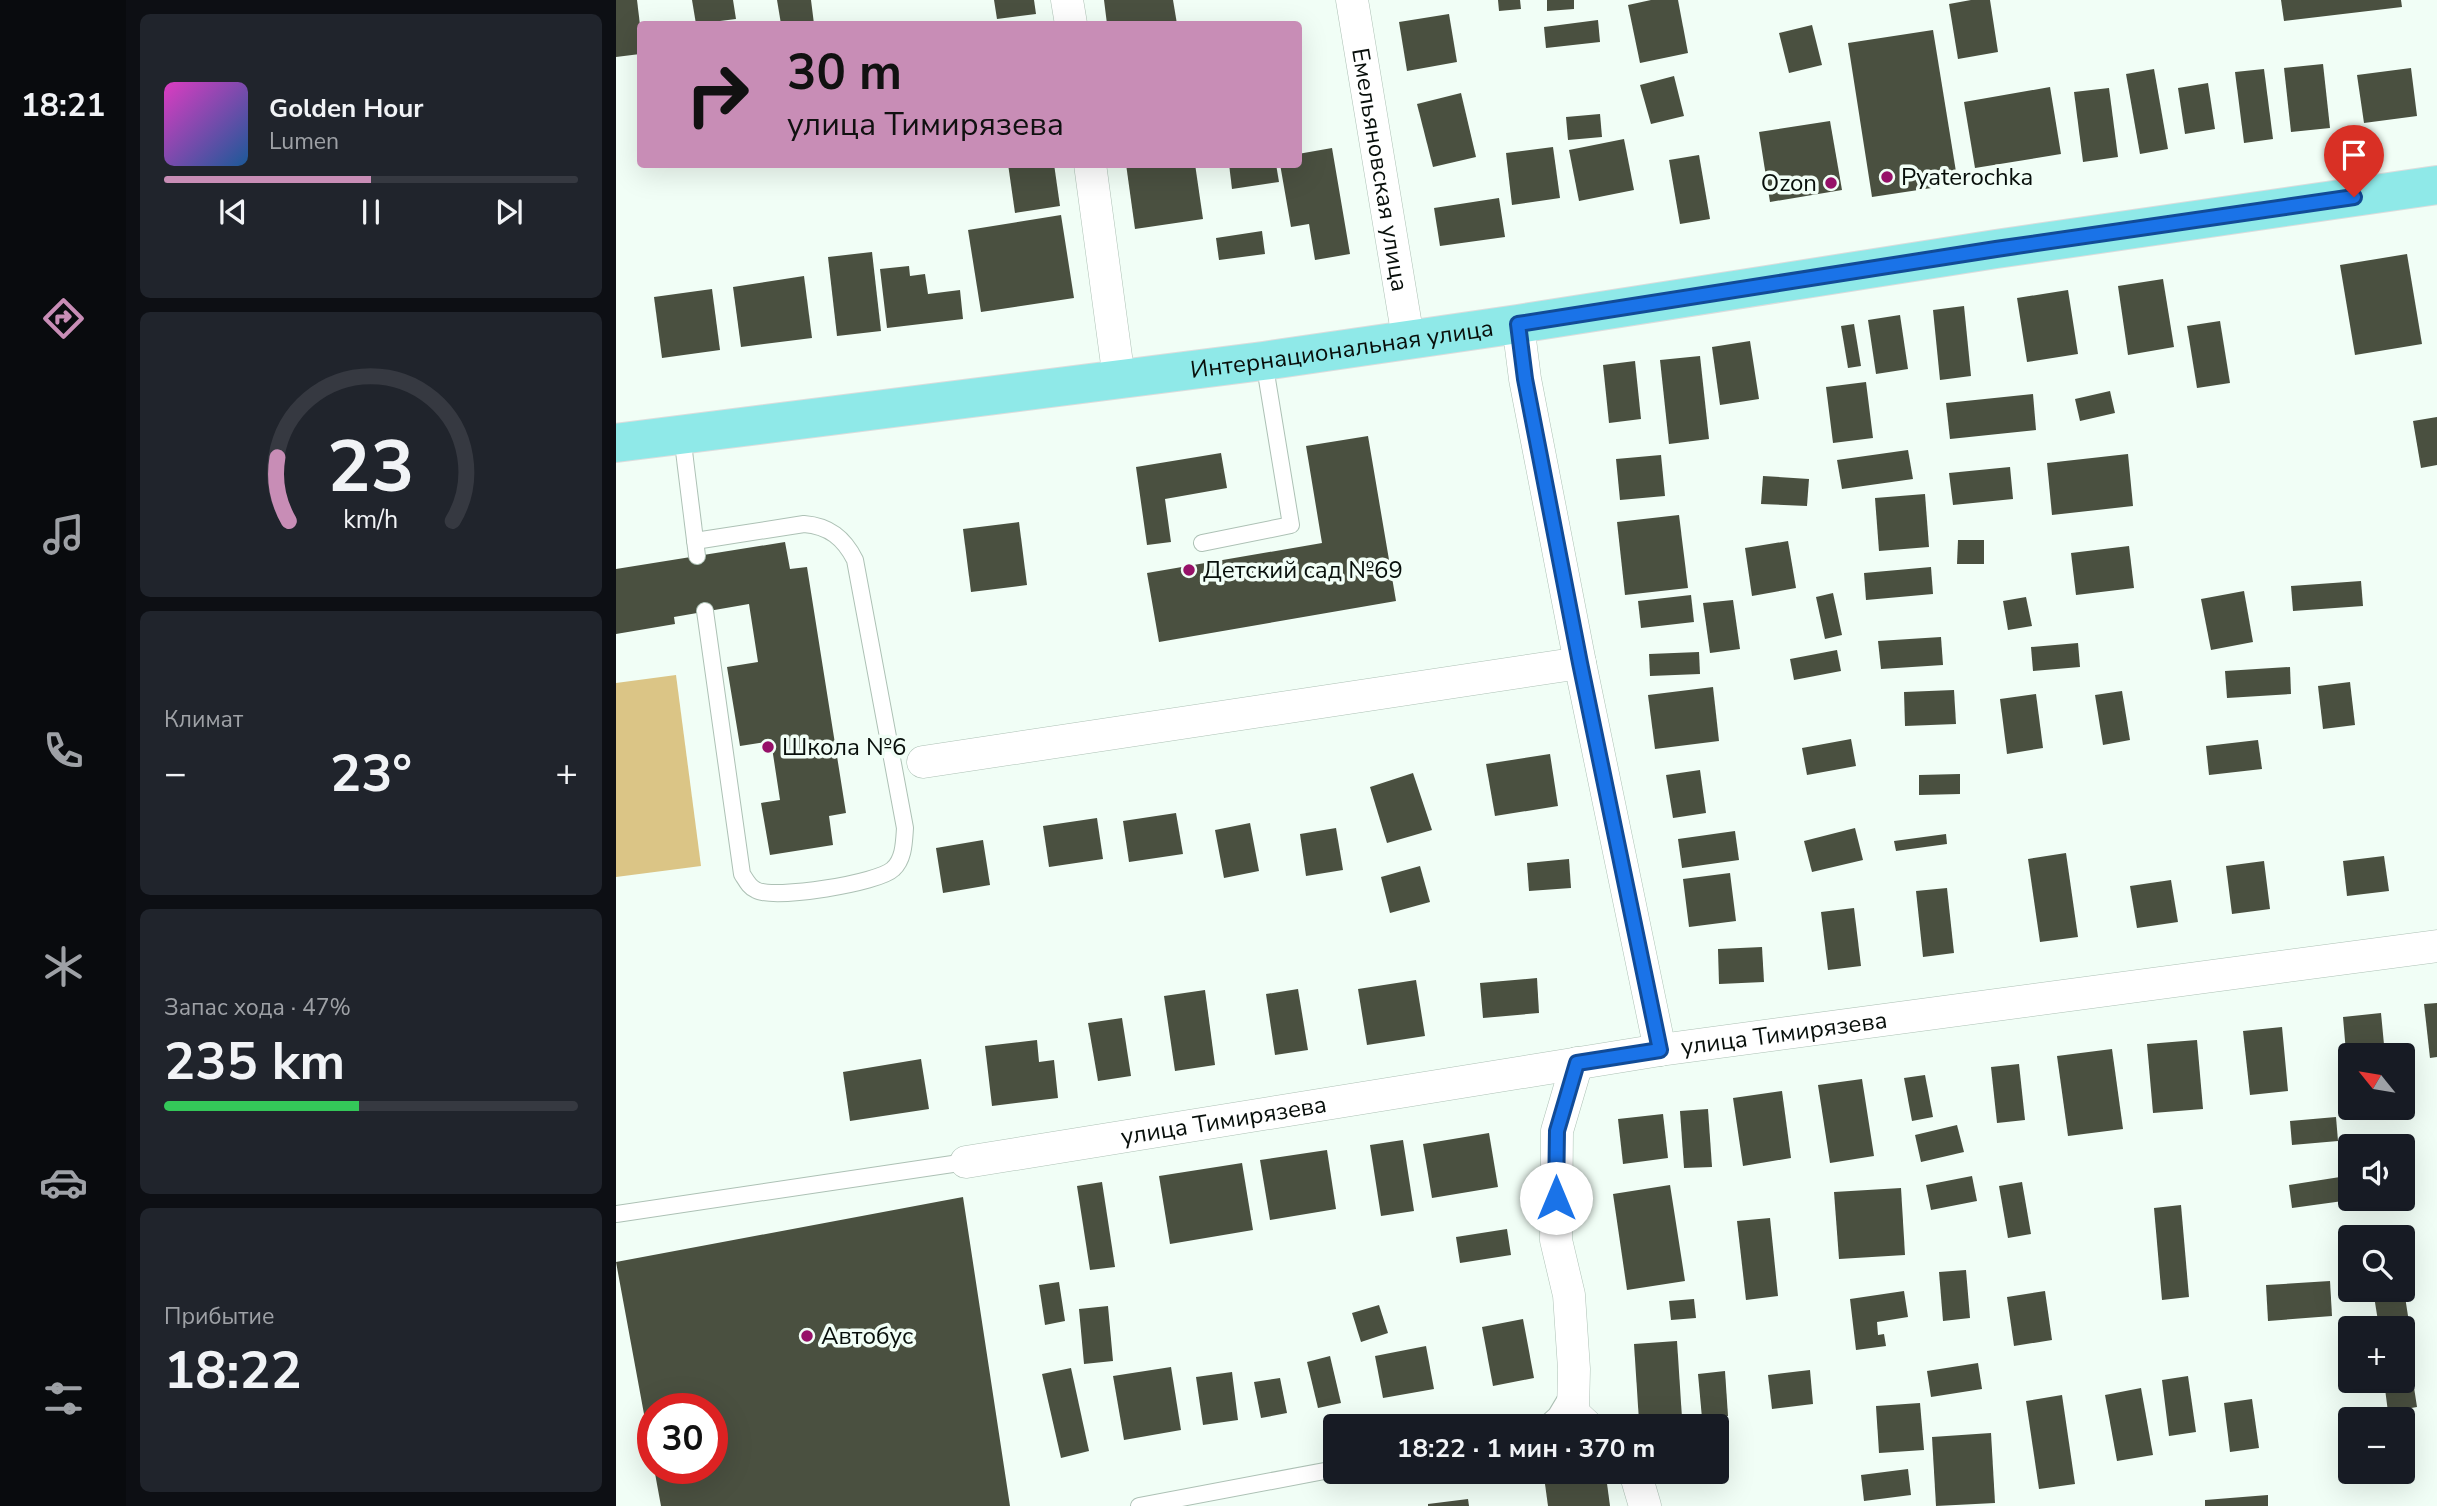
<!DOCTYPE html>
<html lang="ru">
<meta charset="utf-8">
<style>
body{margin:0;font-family:"Nunito Sans",sans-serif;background:#20242c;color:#f1f3f6;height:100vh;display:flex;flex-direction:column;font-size:26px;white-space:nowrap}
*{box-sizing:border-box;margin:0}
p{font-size:23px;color:#9ea1a6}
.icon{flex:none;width:38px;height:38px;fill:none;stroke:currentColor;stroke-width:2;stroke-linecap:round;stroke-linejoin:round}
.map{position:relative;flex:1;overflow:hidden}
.side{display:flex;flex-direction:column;gap:14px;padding:14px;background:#0d0f14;width:490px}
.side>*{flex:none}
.guide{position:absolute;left:21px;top:21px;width:665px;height:147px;border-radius:7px;box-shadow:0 7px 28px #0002;background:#c88db6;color:#111;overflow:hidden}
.needle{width:46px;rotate:300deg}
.buttons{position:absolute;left:1722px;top:1043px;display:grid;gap:14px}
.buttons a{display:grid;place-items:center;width:77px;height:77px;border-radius:7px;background:#171b24;box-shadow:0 7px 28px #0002;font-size:35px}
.speed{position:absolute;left:21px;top:1393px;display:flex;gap:14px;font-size:35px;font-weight:700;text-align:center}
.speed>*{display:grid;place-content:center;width:91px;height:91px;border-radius:50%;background:#171b24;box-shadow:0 7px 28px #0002;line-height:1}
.speed .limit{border:10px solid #d22;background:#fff;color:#111}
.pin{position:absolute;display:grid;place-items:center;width:60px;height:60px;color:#fff;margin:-72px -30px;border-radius:50% 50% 50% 0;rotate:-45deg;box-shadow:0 0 7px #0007}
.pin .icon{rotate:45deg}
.me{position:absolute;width:77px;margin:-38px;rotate:0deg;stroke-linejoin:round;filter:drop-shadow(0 0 5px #0008)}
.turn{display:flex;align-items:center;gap:24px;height:147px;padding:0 35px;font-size:32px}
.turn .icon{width:91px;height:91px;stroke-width:2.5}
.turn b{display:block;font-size:49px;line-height:60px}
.big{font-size:52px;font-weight:700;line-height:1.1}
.side .card{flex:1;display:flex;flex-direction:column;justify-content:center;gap:10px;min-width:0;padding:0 24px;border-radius:10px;background:#20242c}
.side .dial{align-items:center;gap:0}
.dial svg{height:182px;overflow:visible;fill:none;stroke:#363941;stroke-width:7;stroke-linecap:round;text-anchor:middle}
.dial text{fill:#f1f3f6;stroke:none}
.song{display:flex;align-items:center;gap:21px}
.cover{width:84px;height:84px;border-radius:10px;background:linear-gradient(135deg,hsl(310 70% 55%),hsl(210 70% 35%))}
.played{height:7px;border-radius:4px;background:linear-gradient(90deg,#c88db6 50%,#363941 50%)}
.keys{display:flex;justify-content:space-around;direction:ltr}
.heat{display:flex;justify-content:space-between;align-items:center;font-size:38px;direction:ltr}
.charge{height:10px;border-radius:5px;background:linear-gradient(90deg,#34c759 47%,#363941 0)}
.trip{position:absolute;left:707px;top:1414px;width:406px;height:70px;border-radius:7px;background:#171b24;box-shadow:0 7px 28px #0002;font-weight:700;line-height:70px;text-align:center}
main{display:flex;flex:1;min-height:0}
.dock{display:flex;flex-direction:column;width:126px;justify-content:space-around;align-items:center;background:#090b0e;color:#9ea1a6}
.dock .icon{width:49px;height:49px}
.dock .current{color:#c88db6}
.dock b{font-size:32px;color:#f1f3f6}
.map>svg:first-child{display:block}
.green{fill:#dbc586}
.building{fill:#4a5040}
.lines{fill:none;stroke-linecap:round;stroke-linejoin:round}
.lane-casing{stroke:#adc1b5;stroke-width:18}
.street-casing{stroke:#adc1b5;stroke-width:33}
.primary-casing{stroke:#dcdddd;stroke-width:40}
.lane{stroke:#fff;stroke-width:16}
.street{stroke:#fff;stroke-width:32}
.primary{stroke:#8fe9e8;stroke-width:38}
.route-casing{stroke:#114b97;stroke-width:18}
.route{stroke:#1a73e8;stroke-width:12}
.poi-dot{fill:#961168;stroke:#f1fef6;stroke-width:2.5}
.labels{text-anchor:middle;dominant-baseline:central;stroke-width:7;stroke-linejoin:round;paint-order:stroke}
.street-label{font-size:24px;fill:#080f0b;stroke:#f1fef6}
.poi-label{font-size:24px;fill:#080f0b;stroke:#f1fef6;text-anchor:start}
</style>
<main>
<nav class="dock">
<b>18:21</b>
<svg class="icon current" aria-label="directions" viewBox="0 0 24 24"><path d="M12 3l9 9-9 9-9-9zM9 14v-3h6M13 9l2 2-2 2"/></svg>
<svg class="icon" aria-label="music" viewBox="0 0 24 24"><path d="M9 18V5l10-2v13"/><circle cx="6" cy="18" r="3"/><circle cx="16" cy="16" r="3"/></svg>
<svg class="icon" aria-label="phone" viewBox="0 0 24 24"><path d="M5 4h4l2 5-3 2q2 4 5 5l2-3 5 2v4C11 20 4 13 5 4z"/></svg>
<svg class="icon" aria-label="climate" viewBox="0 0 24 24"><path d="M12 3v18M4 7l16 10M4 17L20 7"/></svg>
<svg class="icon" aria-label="car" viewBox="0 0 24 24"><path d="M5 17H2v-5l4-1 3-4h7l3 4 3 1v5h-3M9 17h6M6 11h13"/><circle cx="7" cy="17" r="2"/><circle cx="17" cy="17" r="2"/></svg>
<svg class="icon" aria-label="filters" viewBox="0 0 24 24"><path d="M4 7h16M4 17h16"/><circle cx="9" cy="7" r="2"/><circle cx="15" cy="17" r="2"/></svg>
</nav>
<section class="side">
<div class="card">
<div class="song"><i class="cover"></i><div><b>Golden Hour</b><p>Lumen</p></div></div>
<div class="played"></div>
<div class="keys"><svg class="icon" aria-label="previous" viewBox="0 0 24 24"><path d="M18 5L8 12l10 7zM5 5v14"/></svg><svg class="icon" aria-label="pause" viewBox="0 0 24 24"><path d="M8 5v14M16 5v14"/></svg><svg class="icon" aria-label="next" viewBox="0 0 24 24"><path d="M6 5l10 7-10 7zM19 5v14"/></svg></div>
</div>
<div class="card dial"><svg viewBox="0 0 100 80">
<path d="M14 69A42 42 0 1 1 86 69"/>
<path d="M14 69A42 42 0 0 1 9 41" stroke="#c88db6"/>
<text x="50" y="56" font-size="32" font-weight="700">23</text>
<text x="50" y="72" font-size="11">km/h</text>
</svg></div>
<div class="card"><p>Климат</p>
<div class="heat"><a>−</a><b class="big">23°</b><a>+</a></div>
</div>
<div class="card"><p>Запас хода · 47%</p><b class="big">235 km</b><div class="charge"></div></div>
<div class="card"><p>Прибытие</p><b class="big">18:22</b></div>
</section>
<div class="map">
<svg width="1821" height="1506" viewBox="0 0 1821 1506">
<rect width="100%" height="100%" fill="#f1fef6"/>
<path class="green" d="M60,675l25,191 -85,11v-194z"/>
<g class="building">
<path d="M0,0h21l3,25v29l-24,3z"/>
<path d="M76,0h41l3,19 -40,5z"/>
<path d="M161,0h34l3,24h-33z"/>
<path d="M378,0h40l2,14 -39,5z"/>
<path d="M488,0h69l4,24h-70z"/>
<path d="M882,0h22l1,9 -22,2z"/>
<path d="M931,0h27v9l-27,2z"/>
<path d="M1035,0h27l10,53 -48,10 -12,-58z"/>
<path d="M1355,0h19l8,52 -40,7 -9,-55z"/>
<path d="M1665,0h120l1,7 -118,14z"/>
<path d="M833,14l8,48 -50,9 -8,-49z"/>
<path d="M982,20l2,22 -54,6 -2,-21z"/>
<path d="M1196,25l10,40 -33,8 -10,-40z"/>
<path d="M1317,30l25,154 -86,13 -24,-154z"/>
<path d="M1707,64l7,64 -39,4 -7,-64z"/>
<path d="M1795,68l6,48 -53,7 -7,-48z"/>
<path d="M1538,69l14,80 -28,5 -14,-80z"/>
<path d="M1648,69l9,70 -29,4 -9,-71z"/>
<path d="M1058,76l10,40 -33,8 -11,-39z"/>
<path d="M1592,83l7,46 -30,5 -7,-46z"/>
<path d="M1434,87l11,67 -86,14 -11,-66z"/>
<path d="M1493,88l9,69 -35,5 -9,-70z"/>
<path d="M845,93l15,64 -43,10 -16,-63z"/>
<path d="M984,114l2,23 -34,3 -2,-23z"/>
<path d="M1214,121l12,69 -72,12 -11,-70z"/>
<path d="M1008,139l10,51 -55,11 -10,-51z"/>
<path d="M937,147l7,51 -48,7 -6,-52z"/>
<path d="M716,148l18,106 -35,6 -6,-36 -18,3 -11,-63h18v-10z"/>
<path d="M1083,155l11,64 -30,5 -11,-64z"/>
<path d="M392,164h46l6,42 -45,7z"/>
<path d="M510,164h69l8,55 -68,10z"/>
<path d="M613,164h47l3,18 -47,7z"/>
<path d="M883,198l6,39 -65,9 -6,-38z"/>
<path d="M445,215l13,83 -93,14 -13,-82z"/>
<path d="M646,231l3,23 -46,6 -3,-22z"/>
<path d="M256,252l9,79 -44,5 -9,-79z"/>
<path d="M1791,254l15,90 -67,11 -15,-90z"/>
<path d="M293,266l1,10 15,-2 3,20 32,-4 3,29 -76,9 -7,-59z"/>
<path d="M188,276l8,62 -71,9 -8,-60z"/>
<path d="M1547,279l11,68 -46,8 -10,-69z"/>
<path d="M96,289l8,61 -58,8 -8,-61z"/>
<path d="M1452,290l10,64 -51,8 -10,-64z"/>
<path d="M1348,306l7,70 -31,4 -7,-70z"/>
<path d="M1284,315l8,54 -32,5 -8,-54z"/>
<path d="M1604,321l10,62 -33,5 -10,-62z"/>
<path d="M1238,324l7,42 -13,2 -7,-42z"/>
<path d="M1134,341l9,58 -39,6 -8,-58z"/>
<path d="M1084,356l9,83 -40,5 -9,-84z"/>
<path d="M1019,361l6,58 -32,4 -6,-58z"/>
<path d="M1250,382l7,56 -40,5 -7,-56z"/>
<path d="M1494,391l5,22 -35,8 -5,-22z"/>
<path d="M1417,394l3,36 -86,9 -4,-36z"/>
<path d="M1821,417v48l-16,3 -8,-47z"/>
<path d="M752,436l28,165 -237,41 -12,-69 175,-30 -16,-97z"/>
<path d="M1292,450l5,29 -71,10 -5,-29z"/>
<path d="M605,453l6,35 -62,11 6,43 -24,3 -11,-78z"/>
<path d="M1512,454l5,52 -81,9 -5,-52z"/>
<path d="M1045,455l4,41 -45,4 -4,-41z"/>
<path d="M1394,467l3,32 -60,6 -4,-32z"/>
<path d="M1147,476l46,3 -2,27 -46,-2z"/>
<path d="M1309,494l4,53 -50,4 -4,-53z"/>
<path d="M1063,515l9,73 -63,7 -8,-73z"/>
<path d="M403,522l8,63 -56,7 -8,-63z"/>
<path d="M1342,540h26v24h-27z"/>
<path d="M1172,541l8,47 -44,8 -7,-48z"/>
<path d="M169,542l5,27 17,-2 39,246 -17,3 4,29 -63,10 -9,-52 19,-3 -9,-59 -31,5 -13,-79 31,-5 -9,-58 -75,13 1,7 -59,10v-65z"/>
<path d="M1513,546l5,42 -58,7 -5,-42z"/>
<path d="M1315,567l2,27 -67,6 -2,-27z"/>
<path d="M1745,581l2,25 -70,5 -2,-25z"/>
<path d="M1628,591l9,51 -42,8 -10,-51z"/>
<path d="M1217,593l9,42 -17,4 -9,-42z"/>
<path d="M1075,595l3,27 -53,6 -3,-27z"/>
<path d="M1410,597l6,29 -24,4 -5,-29z"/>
<path d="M1117,600l7,49 -30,4 -7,-50z"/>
<path d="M1325,637l2,28 -62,4 -3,-28z"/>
<path d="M1462,643l2,24 -47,4 -2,-24z"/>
<path d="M1221,650l4,21 -47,9 -4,-21z"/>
<path d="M1083,652l1,22 -50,2 -1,-22z"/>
<path d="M1674,667l1,27 -64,4 -2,-27z"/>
<path d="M1734,682l5,43 -32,4 -5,-43z"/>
<path d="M1097,687l6,54 -64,8 -7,-54z"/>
<path d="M1338,690l2,34 -51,2 -1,-34z"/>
<path d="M1506,691l8,49 -27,5 -8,-50z"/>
<path d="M1420,694l7,54 -36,6 -7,-55z"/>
<path d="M1235,739l5,27 -49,9 -5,-27z"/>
<path d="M1642,740l4,29 -53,6 -3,-29z"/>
<path d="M934,754l8,52 -63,10 -9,-52z"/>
<path d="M1084,770l6,43 -33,5 -7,-43z"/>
<path d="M797,773l19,57 -45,13 -17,-56z"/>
<path d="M1344,774v20l-41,1v-20z"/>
<path d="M560,813l7,41 -54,8 -6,-41z"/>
<path d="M481,818l6,41 -54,8 -6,-41z"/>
<path d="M634,823l9,48 -35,7 -9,-48z"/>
<path d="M720,828l7,42 -37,6 -6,-42z"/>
<path d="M1239,828l8,32 -51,12 -8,-31z"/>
<path d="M1119,831l4,29 -57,8 -4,-29z"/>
<path d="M1330,834l1,10 -51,7 -2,-10z"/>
<path d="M367,840l7,45 -47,8 -7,-45z"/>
<path d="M1450,853l12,84 -38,5 -12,-83z"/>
<path d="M1768,856l5,35 -42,5 -4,-35z"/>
<path d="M953,859l2,29 -42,3 -2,-28z"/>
<path d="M1648,861l6,48 -38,5 -6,-48z"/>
<path d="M804,866l10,36 -40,11 -9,-36z"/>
<path d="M1114,873l6,48 -47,6 -6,-48z"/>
<path d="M1555,880l7,42 -41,6 -7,-42z"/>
<path d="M1331,888l7,65 -31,4 -7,-66z"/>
<path d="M1238,908l7,58 -33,4 -7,-58z"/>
<path d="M1146,947l2,35 -45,2 -1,-35z"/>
<path d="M921,978l2,35 -56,5 -3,-35z"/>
<path d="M800,980l9,56 -58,9 -9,-56z"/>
<path d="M682,989l10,61 -33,5 -9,-61z"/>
<path d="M589,990l10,75 -40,6 -11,-75z"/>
<path d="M1821,1003v54l-7,1 -6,-54z"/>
<path d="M1765,1013l4,42h-35v20l-2,1 -5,-59z"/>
<path d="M506,1018l9,58 -33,5 -10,-58z"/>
<path d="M1666,1027l6,64 -38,4 -7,-64z"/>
<path d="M421,1040l2,22 15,-2 4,38 -66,8 -7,-60z"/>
<path d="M1581,1040l6,69 -50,4 -6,-69z"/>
<path d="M1496,1049l11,80 -55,7 -11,-80z"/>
<path d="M305,1059l8,50 -79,12 -7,-49z"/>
<path d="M1403,1064l6,56 -28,3 -6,-56z"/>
<path d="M1309,1075l8,42 -21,4 -8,-43z"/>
<path d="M1246,1079l12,77 -44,7 -12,-78z"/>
<path d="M1166,1091l9,67 -48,8 -10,-68z"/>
<path d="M1092,1109l4,58 -28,1 -4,-57z"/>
<path d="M1047,1114l5,44 -45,6 -5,-45z"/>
<path d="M1720,1117l2,24 -46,4 -2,-24z"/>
<path d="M1341,1125l7,27 -43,10 -6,-27z"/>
<path d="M873,1133l9,54 -66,11 -9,-54z"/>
<path d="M787,1140l11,71 -33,5 -11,-71z"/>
<path d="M711,1150l9,59 -66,11 -10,-60z"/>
<path d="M626,1163l11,67 -83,14 -11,-68z"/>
<path d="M1356,1176l5,25 -46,9 -5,-25z"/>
<path d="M1724,1177l3,24 -51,7 -3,-23z"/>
<path d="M486,1182l13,85 -25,3 -13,-84z"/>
<path d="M1406,1182l9,52 -23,4 -9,-52z"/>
<path d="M1054,1185l15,96 -58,9 -14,-96z"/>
<path d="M1285,1188l4,67 -66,4 -5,-67z"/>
<path d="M347,1197l47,309h-349l-7,-38h58v-59h-59l-2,43 -35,-190z"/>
<path d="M1565,1205l8,92 -27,3 -8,-92z"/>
<path d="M1154,1218l8,78 -32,4 -9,-79z"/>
<path d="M891,1229l4,26 -51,8 -4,-26z"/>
<path d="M1350,1270l4,48 -27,3 -4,-49z"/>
<path d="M1714,1281l2,35 -64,5 -2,-36z"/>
<path d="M443,1282l6,39 -20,4 -6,-40z"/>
<path d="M1757,1290h31l4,26 -30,5z"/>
<path d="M1288,1291l4,26 -31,5 1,13 6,-1 2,12 -30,4 -6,-51z"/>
<path d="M1429,1291l7,49 -38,6 -7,-49z"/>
<path d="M1078,1299l2,19 -25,2 -2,-19z"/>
<path d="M763,1305l9,28 -27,9 -9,-29z"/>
<path d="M492,1306l5,55 -29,3 -5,-55z"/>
<path d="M907,1319l11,59 -41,8 -11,-59z"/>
<path d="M1061,1341l5,77 -43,3 -5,-77z"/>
<path d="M810,1346l8,43 -51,9 -8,-42z"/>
<path d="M1787,1348h5l9,59 -29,5 -4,-31h19z"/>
<path d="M714,1356l11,47 -23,5 -11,-46z"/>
<path d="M1362,1363l4,26 -51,8 -4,-26z"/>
<path d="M555,1367l10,63 -57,10 -11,-64z"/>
<path d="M455,1368l18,83 -28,7 -19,-84z"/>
<path d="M1194,1370l3,34 -41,5 -4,-34z"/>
<path d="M1109,1371l3,45 -26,2 -4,-44z"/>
<path d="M616,1372l6,48 -35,5 -7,-48z"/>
<path d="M1572,1376l8,56 -27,4 -7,-56z"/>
<path d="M664,1378l7,35 -26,5 -7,-36z"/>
<path d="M1525,1388l12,67 -36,6 -12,-66z"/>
<path d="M1446,1395l13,89 -36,5 -13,-88z"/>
<path d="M1636,1399l7,49 -29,4 -6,-49z"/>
<path d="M1304,1403l4,47 -45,3 -3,-47z"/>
<path d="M1375,1433l4,70 -59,3 -4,-69z"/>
<path d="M1292,1469l3,26 -47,6 -3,-26z"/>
<path d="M990,1476l4,30h-62l-3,-22z"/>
<path d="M1652,1495v11h-63v-6z"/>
<path d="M852,1499l1,7h-41v-2z"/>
</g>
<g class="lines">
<g class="lane-casing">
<g id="lane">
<path d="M66,435l15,121"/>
<path d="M79,541l109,-17c25,2 40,14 51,36l50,268c-1,14 -1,31 -12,41 -14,14 -119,31 -137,21 -7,-3 -10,-10 -14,-16l-37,-263"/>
<path d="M586,543l89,-18 -27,-164"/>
<path d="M0,1214l350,-52"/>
<path d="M928,1426l12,-11 12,-20"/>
<path d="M523,1506l196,-37"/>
</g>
</g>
<g class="street-casing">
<g id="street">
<path d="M451,0l4,24"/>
<path id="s1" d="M736,0l56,338"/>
<path d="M474,164l29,215"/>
<path d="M902,324l7,55 55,284 80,387"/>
<path d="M307,762l657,-99"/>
<path d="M961,1063l-20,68 -1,109 13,55 5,74 -1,44 14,13"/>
<path id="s2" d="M350,1162l694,-112 777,-104"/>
<path d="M1019,1472l10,34"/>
</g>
</g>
<g class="primary-casing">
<g id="primary">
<path id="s3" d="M0,443l647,-82 255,-37 478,-75 441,-64"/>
</g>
</g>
<use href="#lane" class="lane"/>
<use href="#street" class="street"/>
<use href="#primary" class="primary"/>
</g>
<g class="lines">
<g class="route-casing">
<path id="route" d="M940,1198l1,-67 20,-68 83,-13 -80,-387 -55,-284 -7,-55 478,-75 358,-52"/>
</g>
<use href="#route" class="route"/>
</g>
<g class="poi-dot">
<circle cx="1271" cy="177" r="7"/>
<circle cx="1215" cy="183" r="7"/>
<circle cx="573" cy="570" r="7"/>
<circle cx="152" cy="747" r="7"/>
<circle cx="191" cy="1336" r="7"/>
</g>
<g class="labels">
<g class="street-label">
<text stroke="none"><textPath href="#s1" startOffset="172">Емельяновская улица</textPath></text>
<text stroke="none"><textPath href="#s3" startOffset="732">Интернациональная улица</textPath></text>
<text stroke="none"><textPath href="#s2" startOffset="828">улица Тимирязева</textPath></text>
<text stroke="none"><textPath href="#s2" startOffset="261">улица Тимирязева</textPath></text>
</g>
<g class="poi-label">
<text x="1285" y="177">Pyaterochka</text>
<text x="1201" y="183" text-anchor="end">Ozon</text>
<text x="587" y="570">Детский сад №69</text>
<text x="166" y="747">Школа №6</text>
<text x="205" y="1336">Автобус</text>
</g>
</g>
</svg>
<div class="buttons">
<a><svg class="needle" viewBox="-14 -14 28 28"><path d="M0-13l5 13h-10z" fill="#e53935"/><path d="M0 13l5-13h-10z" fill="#9ea1a6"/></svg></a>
<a><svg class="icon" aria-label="sound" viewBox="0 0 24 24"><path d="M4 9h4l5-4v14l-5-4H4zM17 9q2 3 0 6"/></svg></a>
<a><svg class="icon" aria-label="search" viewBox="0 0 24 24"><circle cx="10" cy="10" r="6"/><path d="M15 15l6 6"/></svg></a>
<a>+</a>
<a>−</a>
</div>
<div class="speed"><div class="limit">30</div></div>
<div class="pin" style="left:1738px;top:197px;background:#d93025"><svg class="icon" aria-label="arrive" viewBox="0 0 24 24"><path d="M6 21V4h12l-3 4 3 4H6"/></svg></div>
<svg class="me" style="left:940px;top:1198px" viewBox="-20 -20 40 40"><circle r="19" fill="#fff"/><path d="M0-13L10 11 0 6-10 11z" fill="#1a73e8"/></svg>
<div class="trip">18:22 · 1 мин · 370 m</div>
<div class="guide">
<div class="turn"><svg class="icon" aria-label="right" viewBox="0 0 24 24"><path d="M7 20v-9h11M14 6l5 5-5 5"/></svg><div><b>30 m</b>улица Тимирязева</div></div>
</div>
</div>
</main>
